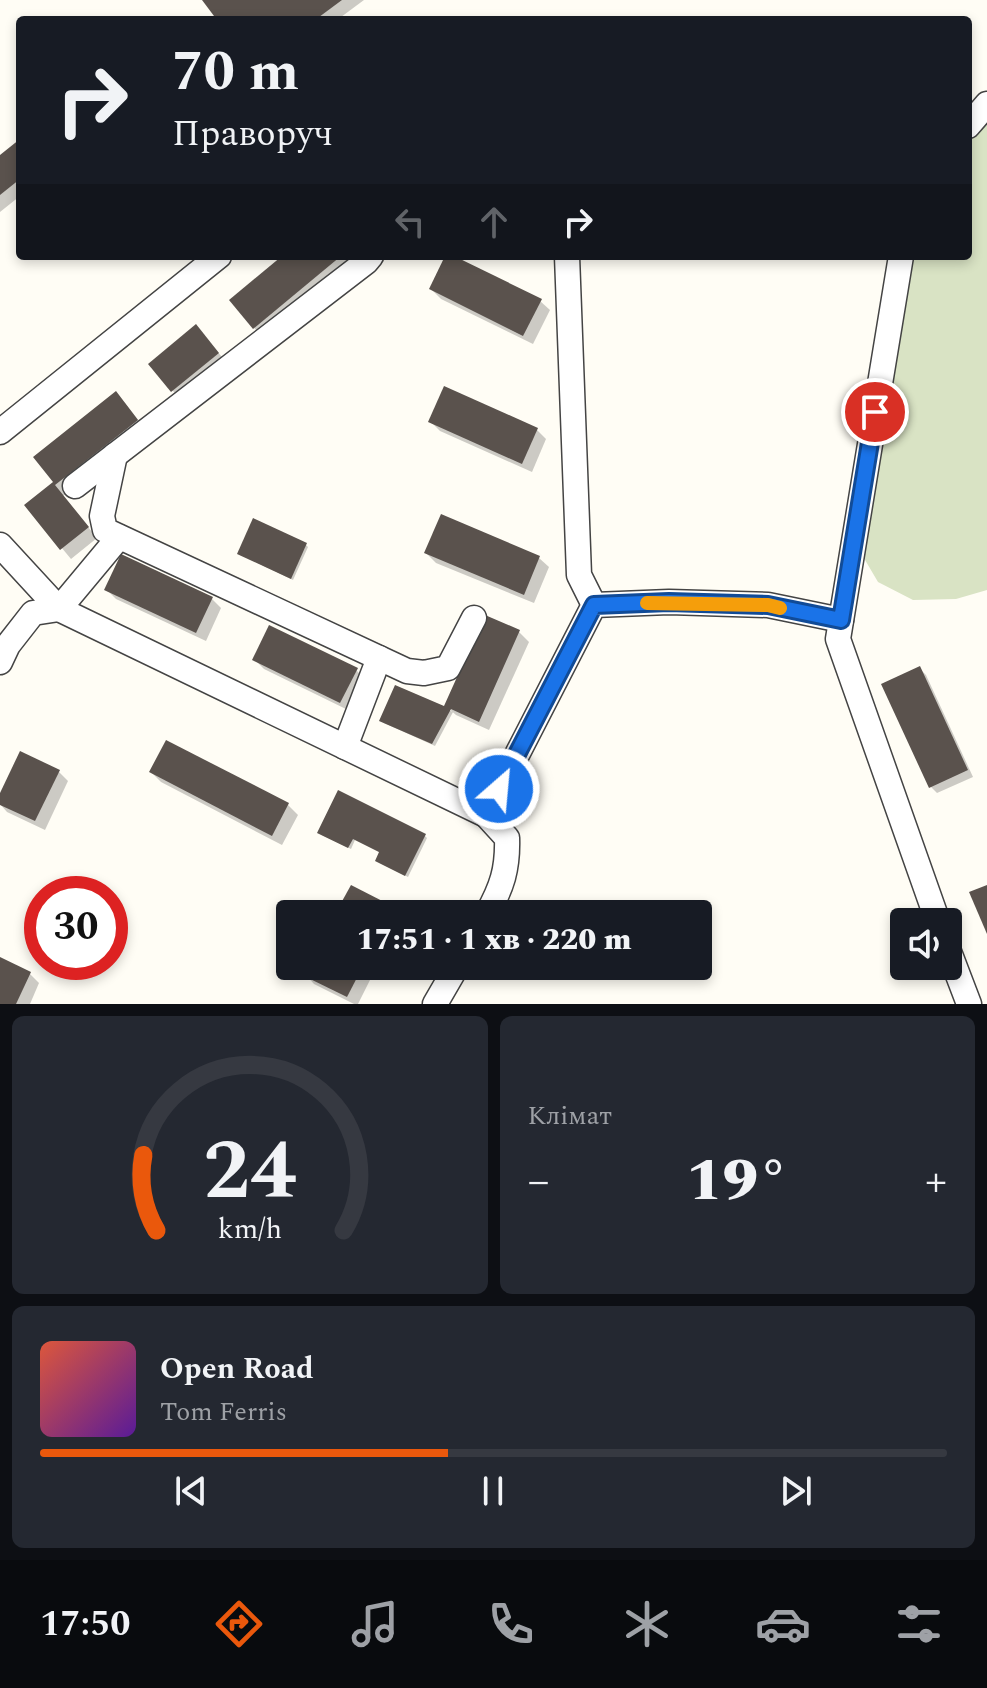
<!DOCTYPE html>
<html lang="uk">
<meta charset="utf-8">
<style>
body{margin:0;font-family:Spectral,serif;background:#242831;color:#f1f3f6;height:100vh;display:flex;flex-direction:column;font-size:30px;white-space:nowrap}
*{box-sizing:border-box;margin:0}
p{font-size:26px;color:#9ea1a6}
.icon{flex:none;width:44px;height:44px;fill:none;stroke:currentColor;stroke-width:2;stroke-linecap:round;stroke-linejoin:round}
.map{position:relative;height:1004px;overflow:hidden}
.sheet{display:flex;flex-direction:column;gap:12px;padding:12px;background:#0d0f14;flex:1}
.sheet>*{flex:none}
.hud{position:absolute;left:16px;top:16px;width:956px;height:244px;border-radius:8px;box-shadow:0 4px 12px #0003;background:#171b24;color:#f1f3f6;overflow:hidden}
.fabs{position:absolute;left:890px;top:908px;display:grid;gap:16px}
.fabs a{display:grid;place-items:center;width:72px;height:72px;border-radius:8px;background:#171b24;box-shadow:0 4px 12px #0003;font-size:40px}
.speed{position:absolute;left:24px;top:876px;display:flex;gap:16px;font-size:40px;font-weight:700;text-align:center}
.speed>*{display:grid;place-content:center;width:104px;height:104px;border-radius:50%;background:#171b24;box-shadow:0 4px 12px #0003;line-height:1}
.speed .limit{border:12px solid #d22;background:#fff;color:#111}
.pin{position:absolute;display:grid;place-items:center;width:68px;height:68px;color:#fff;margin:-34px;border:4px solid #fff;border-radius:50%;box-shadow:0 2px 8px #0007}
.me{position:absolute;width:88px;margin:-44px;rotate:27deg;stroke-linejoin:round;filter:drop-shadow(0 0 6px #0008)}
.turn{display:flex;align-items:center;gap:28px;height:168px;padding:0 24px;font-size:36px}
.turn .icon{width:104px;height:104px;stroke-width:2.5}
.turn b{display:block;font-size:56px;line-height:68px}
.lanes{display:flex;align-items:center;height:76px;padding:0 24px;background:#0003;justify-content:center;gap:40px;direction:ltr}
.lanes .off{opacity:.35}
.big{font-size:60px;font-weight:800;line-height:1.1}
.sheet .tile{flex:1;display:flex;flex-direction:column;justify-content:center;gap:12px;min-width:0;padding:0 28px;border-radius:12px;background:#242831}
.sheet .dial{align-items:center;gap:0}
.dial svg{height:208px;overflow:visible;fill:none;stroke:#363941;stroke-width:7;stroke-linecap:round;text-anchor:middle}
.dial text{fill:#f1f3f6;stroke:none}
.song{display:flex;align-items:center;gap:24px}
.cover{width:96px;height:96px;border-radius:12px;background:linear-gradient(135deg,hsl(10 70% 55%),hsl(270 70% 35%))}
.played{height:8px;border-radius:4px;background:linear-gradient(90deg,#ea580c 45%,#363941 45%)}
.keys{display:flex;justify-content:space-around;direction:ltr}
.heat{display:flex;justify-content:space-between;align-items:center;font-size:44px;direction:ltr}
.sheet .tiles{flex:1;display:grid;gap:12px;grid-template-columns:1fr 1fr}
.tile:last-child{grid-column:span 2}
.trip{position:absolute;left:276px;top:900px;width:436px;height:80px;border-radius:8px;background:#171b24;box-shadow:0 4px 12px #0003;font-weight:800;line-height:80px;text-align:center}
.tabs{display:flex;height:128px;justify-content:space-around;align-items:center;background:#090b0e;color:#9ea1a6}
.tabs .icon{width:56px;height:56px}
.tabs .current{color:#ea580c}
.tabs b{font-size:36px;color:#f1f3f6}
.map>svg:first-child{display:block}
.cemetery{fill:#d9e3c4}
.shadow{fill:#0003}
.building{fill:#5a524d}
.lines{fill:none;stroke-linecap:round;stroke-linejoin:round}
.minor-casing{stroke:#444;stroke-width:27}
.minor{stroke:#fff;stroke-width:24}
.route-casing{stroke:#114b97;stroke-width:20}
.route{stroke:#1a73e8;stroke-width:14}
.slow{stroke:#f59e0b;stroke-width:14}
</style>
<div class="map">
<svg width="987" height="1004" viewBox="0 0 987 1004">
<rect width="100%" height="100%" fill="#fffdf5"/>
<path class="cemetery" d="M987,113v477l-31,9 -43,1 -35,-18 -20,-34 54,-292h56v-115z"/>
<g class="shadow">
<path d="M205,0h159l-27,20h-117z"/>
<path d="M20,141v55l-20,16v-54z"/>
<path d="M286,256h76l-98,81 -10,-9z"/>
<path d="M447,256l93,45 10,9 -17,34 -92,-45 -10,-10z"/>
<path d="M205,337l22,26 -45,37 -10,-10z"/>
<path d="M125,403l21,27 -83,66 34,42 -26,21 -44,-53 29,-23z"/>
<path d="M431,422l106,8 9,9 -14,33 -92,-41z"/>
<path d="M442,517l97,41 10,9 -15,36 -98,-40 -10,-10z"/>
<path d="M306,545l2,2 -15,33 -54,-26z"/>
<path d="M107,590l105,9 9,9 -15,33 -90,-42z"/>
<path d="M486,617l33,15 10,10 -40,88 -33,-15 -10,-9z"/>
<path d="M254,659l102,11 10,10 -16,31 -86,-42z"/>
<path d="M920,669l6,6 47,102 -36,16 -6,-6z"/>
<path d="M396,687l57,25 -18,34 -51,-23z"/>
<path d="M167,742l121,63 10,10 -16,30 -121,-63 -10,-10z"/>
<path d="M59,772l9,9 -23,49 -38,-18 -7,-8v-7z"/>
<path d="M322,835l103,1 2,2 -19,39 -28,-14 1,-10 -26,-13 -4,9z"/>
<path d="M0,960l30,14 9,9 -9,21h-30z"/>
<path d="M309,966h68l-19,38h-4l-40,-20 -9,-10z"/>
</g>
<g class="building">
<path d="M202,0h140l-27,20h-98z"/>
<path d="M20,139v40l-20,16v-40z"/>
<path d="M282,256h59l-88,73 -24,-29z"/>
<path d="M445,256h9l88,43 -19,37 -94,-47z"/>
<path d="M196,324l23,29 -48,39 -23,-28z"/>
<path d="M444,386l94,42 -16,36 -94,-42z"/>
<path d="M116,391l22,29 -83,65 34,42 -29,23 -36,-45 29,-23 -20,-25z"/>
<path d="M441,514l99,42 -16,39 -100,-42z"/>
<path d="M253,518l54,25 -16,36 -54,-25z"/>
<path d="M121,554l92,43 -17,36 -92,-43z"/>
<path d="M485,615l35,15 -41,92 -28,-13 -19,35 -53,-23 16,-36 49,21z"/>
<path d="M269,625l89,43 -18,35 -88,-43z"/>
<path d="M920,666l48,104 -39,18 -48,-104z"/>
<path d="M166,740l123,63 -17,33 -123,-64z"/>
<path d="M20,751l40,19 -25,51 -35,-16v-12z"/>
<path d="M338,790l88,44 -21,42 -30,-15 4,-9 -26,-13 -5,9 -31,-15z"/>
<path d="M351,885l43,22 -4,7h-55z"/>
<path d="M987,885v49l-18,-42z"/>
<path d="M0,957l31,15 -15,32h-16z"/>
<path d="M307,966h56l-16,31 -45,-22z"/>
</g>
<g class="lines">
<g class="minor-casing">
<g id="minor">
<path d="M968,126l19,-22"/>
<path d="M567,256l12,319 15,30"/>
<path d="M901,256l-63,383 100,283"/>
<path d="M0,432l219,-176"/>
<path d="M115,455l-13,61 3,14 302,141 17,2 24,-5 26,-50"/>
<path d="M75,486l291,-224 5,-6"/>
<path d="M0,545l59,64 427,206"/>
<path d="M0,662l8,-17 25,-32 26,-4 60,-72"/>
<path d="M345,747l34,-89"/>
<path d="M487,914c15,-27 21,-45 20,-76l-21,-23 108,-210 75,-3 99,3 73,15"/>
<path d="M948,949l21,55"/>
<path d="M435,1004l22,-38"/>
</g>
</g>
<use href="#minor" class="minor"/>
</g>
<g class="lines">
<g class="route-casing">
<path id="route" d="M499,789l95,-184 75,-3 99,3 73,15 34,-208"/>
</g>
<use href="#route" class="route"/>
<path class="slow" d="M647,603l121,2 12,3"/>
</g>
</svg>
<div class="fabs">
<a><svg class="icon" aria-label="sound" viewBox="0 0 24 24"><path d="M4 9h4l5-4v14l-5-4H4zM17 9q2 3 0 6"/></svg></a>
</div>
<div class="speed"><div class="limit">30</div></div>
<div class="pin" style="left:875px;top:412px;background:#d93025"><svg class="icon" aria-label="arrive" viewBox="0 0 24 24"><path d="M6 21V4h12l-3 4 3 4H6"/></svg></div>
<svg class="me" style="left:499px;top:789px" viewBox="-20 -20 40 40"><circle r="17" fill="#1a73e8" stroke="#fff" stroke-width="3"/><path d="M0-11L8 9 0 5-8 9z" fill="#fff"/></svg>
<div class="trip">17:51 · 1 хв · 220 m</div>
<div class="hud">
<div class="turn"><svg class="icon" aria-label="right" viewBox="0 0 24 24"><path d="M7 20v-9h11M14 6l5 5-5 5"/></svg><div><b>70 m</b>Праворуч</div></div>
<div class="lanes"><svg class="icon off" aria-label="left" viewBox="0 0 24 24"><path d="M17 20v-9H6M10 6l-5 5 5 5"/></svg><svg class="icon off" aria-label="ahead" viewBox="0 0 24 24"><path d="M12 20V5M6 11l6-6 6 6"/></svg><svg class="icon" aria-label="right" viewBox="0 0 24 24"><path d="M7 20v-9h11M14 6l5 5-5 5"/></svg></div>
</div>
</div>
<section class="sheet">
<div class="tiles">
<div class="tile dial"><svg viewBox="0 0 100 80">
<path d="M14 69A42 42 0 1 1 86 69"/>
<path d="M14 69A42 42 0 0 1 9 40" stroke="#ea580c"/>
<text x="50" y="56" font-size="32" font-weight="700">24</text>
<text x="50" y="72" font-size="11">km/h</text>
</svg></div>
<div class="tile"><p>Клімат</p>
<div class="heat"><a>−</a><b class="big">19°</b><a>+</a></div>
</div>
<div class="tile">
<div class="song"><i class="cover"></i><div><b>Open Road</b><p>Tom Ferris</p></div></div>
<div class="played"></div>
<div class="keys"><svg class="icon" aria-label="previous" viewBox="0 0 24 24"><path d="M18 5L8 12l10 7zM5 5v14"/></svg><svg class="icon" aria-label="pause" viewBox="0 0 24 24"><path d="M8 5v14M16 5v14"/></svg><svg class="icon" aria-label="next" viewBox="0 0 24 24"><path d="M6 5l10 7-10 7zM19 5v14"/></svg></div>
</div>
</div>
</section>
<nav class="tabs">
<b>17:50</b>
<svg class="icon current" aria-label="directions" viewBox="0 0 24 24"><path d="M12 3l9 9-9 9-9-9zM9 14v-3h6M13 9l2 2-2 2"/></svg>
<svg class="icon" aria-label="music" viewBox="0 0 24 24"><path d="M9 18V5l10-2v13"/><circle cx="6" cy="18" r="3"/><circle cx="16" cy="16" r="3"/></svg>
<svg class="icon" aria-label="phone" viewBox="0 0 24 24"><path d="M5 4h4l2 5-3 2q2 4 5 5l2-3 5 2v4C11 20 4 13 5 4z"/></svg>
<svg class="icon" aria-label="climate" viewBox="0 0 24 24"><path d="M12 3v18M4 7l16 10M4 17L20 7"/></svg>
<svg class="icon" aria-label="car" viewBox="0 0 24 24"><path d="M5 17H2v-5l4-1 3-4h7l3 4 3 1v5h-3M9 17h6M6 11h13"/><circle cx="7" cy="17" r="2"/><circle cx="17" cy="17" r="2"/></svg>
<svg class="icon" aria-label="filters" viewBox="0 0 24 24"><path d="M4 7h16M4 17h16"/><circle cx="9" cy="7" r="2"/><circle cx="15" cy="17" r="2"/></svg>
</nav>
